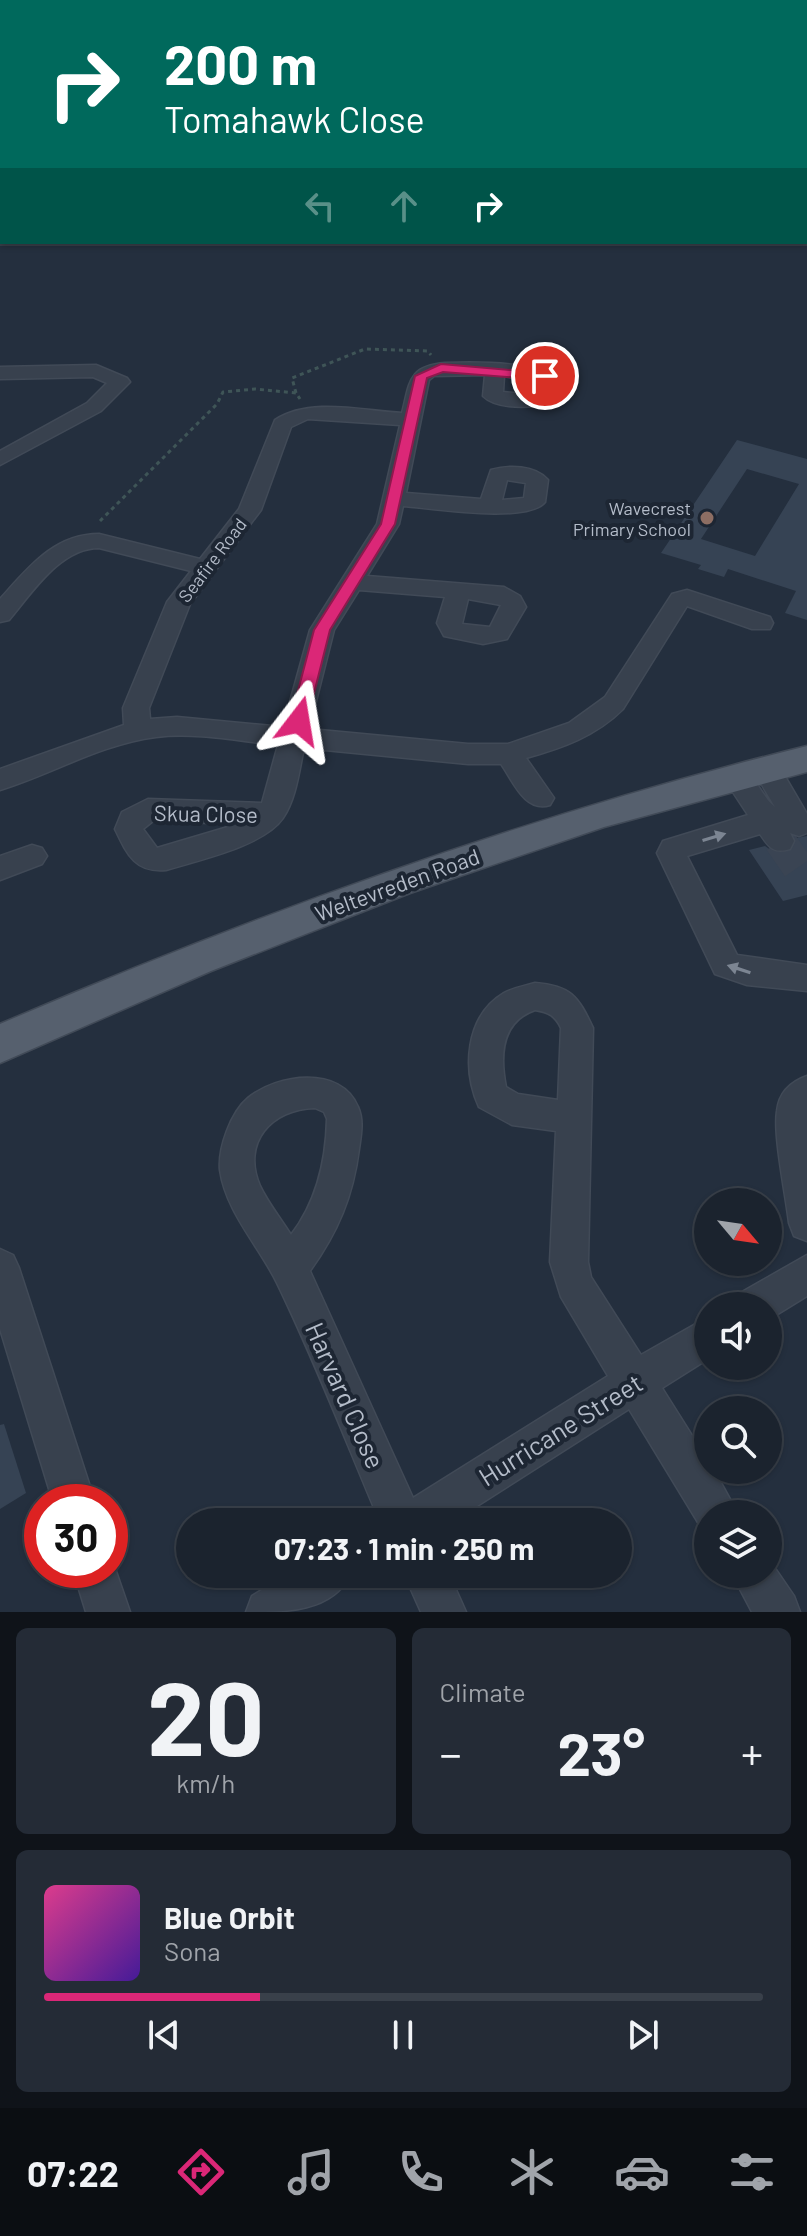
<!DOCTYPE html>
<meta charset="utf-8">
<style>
body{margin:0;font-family:Barlow,sans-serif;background:#242b36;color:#f1f3f6;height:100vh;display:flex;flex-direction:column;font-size:30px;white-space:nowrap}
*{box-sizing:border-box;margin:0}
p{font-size:26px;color:#a0a4aa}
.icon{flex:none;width:44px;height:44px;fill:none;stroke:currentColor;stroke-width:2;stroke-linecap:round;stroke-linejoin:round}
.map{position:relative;height:1612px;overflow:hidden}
.drawer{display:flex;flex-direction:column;gap:16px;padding:16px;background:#0f1319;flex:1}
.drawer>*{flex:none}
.top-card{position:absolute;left:0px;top:0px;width:808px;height:244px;box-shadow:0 2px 6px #0004,0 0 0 2px #39404a;background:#00695c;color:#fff;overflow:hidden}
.needle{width:52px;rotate:119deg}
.fabs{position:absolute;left:694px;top:1188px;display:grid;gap:16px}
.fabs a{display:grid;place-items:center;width:88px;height:88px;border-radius:50%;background:#1b232e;box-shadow:0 2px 6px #0004,0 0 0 2px #39404a;font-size:40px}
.speed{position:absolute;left:24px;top:1484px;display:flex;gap:16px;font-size:40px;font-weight:700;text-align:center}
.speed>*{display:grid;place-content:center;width:104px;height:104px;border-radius:50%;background:#1b232e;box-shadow:0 2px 6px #0004,0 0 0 2px #39404a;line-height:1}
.speed .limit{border:12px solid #d22;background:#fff;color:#111}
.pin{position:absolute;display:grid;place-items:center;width:68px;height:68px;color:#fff;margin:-34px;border:4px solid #fff;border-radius:50%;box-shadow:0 2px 8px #0007}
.me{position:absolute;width:88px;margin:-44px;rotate:14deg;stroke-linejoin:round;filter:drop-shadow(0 0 6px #0008)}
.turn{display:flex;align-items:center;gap:28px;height:168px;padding:0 32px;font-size:36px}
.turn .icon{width:104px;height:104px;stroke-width:2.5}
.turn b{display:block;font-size:56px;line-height:68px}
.lanes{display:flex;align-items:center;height:76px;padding:0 32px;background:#0003;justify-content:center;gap:40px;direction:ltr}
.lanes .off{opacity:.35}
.big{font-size:60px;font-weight:700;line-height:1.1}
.drawer .widget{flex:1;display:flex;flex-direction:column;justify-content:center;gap:12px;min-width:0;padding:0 28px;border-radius:12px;background:#242b36}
.drawer .dial{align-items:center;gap:0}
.dial b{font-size:104px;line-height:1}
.song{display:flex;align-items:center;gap:24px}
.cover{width:96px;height:96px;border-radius:12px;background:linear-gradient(135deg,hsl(330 70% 55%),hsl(260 70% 35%))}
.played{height:8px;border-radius:4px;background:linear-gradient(90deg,#db2777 30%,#39404a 30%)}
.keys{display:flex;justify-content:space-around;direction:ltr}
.heat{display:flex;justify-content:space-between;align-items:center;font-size:44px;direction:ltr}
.drawer .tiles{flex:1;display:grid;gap:16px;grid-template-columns:1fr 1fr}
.widget:last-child{grid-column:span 2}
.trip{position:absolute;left:176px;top:1508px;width:456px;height:80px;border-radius:40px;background:#1b232e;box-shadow:0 2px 6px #0004,0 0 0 2px #39404a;font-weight:700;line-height:80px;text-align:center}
.dock{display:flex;height:128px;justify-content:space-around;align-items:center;background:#0b0e12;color:#a0a4aa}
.dock .icon{width:56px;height:56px}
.dock .active{color:#db2777}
.dock b{font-size:36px;color:#f1f3f6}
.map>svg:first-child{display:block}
.building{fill:#364354;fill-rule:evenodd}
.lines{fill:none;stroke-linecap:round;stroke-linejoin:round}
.minor-tunnel{stroke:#3a4453;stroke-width:32;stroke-dasharray:32 16;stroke-linecap:butt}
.minor-casing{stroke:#414a57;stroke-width:3}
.major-casing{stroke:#414a57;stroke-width:3}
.path-far1{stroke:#3f5557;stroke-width:2;stroke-dasharray:3 3;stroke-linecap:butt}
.path{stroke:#3f5557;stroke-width:3;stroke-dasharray:4 4;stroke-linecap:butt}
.minor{fill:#38414e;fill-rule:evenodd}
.major{fill:#56606e;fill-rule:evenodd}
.oneway{fill:#7c8592}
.route{fill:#db2777;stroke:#8e194d;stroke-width:2}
.education-dot{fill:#8d6e63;stroke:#1d2633;stroke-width:3}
.labels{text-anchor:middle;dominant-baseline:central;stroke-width:8;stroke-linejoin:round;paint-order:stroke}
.far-poi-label{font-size:18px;fill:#b4bcc9;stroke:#1d2633;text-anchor:end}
.far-street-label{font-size:18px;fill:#b4bcc9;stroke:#1d2633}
.street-label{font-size:22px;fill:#b4bcc9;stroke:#1d2633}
.near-street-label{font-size:26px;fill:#b4bcc9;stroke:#1d2633}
</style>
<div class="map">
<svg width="807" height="1612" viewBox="0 0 807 1612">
<rect width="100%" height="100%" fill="#242f3e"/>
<g class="building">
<path d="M737,440l70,19v161l-22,-7 11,-22 -68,-22 -4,8 -26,-8 3,-4 -40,-12zM747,469l52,15 -44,72 -54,-17z"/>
<path d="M807,836v59l-24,6 -34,-51 16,-4 10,7 16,-1 5,-14z"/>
<path d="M4,1424l22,69 -26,16v-84z"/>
</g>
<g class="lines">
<path class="minor-tunnel" d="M780,841l27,39"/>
<g class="minor-casing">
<g id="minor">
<path d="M445,363c26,-1 94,-3 112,18l-7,22c-18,5 -53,7 -67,-7l2,-21 -51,1 -5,4 -23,113 75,6 10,-29c18,-5 44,-5 57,10l-3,22c-18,22 -114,6 -142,4l-4,18 -32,52 137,11 16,9 6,11 -19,32 -24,5 -39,-8 -7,-13 8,-26 -86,-7 -25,40 -25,99 159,15h40l61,-21 36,-26 67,-103 15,-4 83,27 3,6 -3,6h-18l-65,-23 -64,103c-27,27 -61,39 -97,49l28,40 -4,7c-25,8 -37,-24 -49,-41h-33l-164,-16c-5,23 -8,51 -21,70 -19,28 -85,42 -117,52 -31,3 -39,-16 -51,-41l7,-17 26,-13 114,4 16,-58c-39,-4 -82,-13 -122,-8 -55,7 -104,37 -156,53v-21l124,-44 -1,-17 44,-106 24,-31 -92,-23c-39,0 -67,45 -90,72l-9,2v-23c28,-31 54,-65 99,-65l101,25 39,-50 36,-89c35,-23 88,-9 127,-7 8,-31 6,-47 43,-50zM504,376l33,7 -3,12 -31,-3zM308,419l92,6 -23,99 -67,106 -27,97 -106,-10 -27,2 -1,-11 41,-104 71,-94 30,-83zM507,480l19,3 -2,15 -22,2zM468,599l33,6 -11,22 -28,-3zM153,821l85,3 -81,24 -14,-19z"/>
<path d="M96,365l31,13 3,4 -29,29 -101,54v-14l87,-48 20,-20 -14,-6 -93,2v-12z"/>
<path d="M766,758l10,3 31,53v19l-8,3 -9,-3 4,8 -4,8c-17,5 -21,-2 -30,-15l-73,22 50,99 70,10v26l-60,-6 -32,-11 -58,-121 6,-12 85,-26 -25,-38 4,-7c27,-8 31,25 48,37l-23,-39 4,-7z"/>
<path d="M32,845l10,3 5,8 -5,8 -42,16v-24z"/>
<path d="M535,983c36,3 43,13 58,45l-5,234 3,15 50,78 67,-38v42l-46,29 46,73v9h6l24,44h-30v18l-6,-3 -73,-120 -177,113h-72c-34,-80 -65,-161 -103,-239 -18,-37 -51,-71 -57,-113 -2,-22 11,-58 28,-72 29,-24 93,-33 110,9 6,13 3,28 1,42 -6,47 -21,83 -49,122l103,227 195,-122 -47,-79 -11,-35 6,-131 -44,-6 -33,-18c-17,-37 -14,-91 25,-114 9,-5 21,-7 31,-10zM535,1010c13,2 20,5 26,18l-3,72 -40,-6 -12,-7c-6,-30 -6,-65 29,-77zM315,1108l9,4 3,7c-1,42 -10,82 -36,116 -10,-16 -23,-32 -31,-49 -19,-44 12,-77 55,-78z"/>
<path d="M807,1076v165l-13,-5 -5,-13c-3,-27 -16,-88 -12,-112 2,-18 13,-29 30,-35z"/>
<path d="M0,1249l13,6 6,13 76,234h-42l-53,-173z"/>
<path d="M807,1255v41l-39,24v-14h-31l5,-14z"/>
<path d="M110,1554l20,58h-44l-13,-42h37z"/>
<path d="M768,1558l26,38 6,16h-48l-20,-38h36z"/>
<path d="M288,1574h63c-19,38 -65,38 -105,38l6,-16z"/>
<path d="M404,1574h45l17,38h-45z"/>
</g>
</g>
<g class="major-casing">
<g id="major">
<path d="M764,0h14l1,2h-14z"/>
<path d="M806,130h1v15l-1,-1z"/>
<path d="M807,746v26l-203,55 -194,66 -199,78 -211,92v-39c263,-113 529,-209 807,-278z"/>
</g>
</g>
<path class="path-far1" d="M806,34l1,3"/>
<g class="path">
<path d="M296,393l-4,-15 73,-29 63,2 3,4"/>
<path d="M100,521l117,-117 6,-12 32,-3 41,4 4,6"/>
</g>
<use href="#minor" class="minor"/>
<use href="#major" class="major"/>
</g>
<defs><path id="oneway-solid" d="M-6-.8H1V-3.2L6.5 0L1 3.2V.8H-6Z" transform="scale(2)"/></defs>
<g class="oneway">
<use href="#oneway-solid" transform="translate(714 837) rotate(-17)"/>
<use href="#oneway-solid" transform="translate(739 969) rotate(-162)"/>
</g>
<path class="route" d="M441,364l104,9 6,3 -6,4 -102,-8 -16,6 -32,146 -65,106 -23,91 -2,5h-12l-3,-5 24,-91 67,-106 34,-148z"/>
<circle class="education-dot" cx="707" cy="518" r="8"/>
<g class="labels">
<g class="far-poi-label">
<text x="691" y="508">Wavecrest<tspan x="691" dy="21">Primary School</tspan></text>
</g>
<g class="far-street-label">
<text transform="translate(212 560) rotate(-53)">Seafire Road</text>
</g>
<g class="street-label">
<text transform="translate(206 813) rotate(1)">Skua Close</text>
<text transform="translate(397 884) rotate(-20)">Weltevreden Road</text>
</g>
<g class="near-street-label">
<text transform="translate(346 1395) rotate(66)">Harvard Close</text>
<text transform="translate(560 1429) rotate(-32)">Hurricane Street</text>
</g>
</g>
</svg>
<div class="fabs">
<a><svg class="needle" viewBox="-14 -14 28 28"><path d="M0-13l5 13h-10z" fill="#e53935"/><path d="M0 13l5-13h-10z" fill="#a0a4aa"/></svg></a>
<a><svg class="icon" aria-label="sound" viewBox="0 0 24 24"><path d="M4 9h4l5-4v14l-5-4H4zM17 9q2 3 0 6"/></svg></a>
<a><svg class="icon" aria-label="search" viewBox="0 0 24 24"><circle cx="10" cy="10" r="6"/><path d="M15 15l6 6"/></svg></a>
<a><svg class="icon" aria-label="layers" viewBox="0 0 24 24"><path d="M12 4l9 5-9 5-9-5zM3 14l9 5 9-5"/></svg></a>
</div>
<div class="speed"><div class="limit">30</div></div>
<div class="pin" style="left:545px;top:376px;background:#d93025"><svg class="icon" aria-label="arrive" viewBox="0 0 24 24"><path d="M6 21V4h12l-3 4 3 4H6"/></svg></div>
<svg class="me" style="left:299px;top:721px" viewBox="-20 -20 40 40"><path d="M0-17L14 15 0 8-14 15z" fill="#db2777" stroke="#fff" stroke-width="4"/></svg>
<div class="trip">07:23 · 1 min · 250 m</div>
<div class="top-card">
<div class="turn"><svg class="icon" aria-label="right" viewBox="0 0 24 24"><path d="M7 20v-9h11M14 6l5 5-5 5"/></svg><div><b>200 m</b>Tomahawk Close</div></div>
<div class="lanes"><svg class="icon off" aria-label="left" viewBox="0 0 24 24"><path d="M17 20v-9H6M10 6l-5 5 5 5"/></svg><svg class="icon off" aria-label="ahead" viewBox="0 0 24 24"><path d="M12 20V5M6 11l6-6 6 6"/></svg><svg class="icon" aria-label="right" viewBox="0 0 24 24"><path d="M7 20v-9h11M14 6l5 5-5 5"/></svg></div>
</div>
</div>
<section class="drawer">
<div class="tiles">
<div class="widget dial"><b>20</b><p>km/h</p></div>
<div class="widget"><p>Climate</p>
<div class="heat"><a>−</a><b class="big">23°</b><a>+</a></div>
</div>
<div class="widget">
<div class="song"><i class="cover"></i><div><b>Blue Orbit</b><p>Sona</p></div></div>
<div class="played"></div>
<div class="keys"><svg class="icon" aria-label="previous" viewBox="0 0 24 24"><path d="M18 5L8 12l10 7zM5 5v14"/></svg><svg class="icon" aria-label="pause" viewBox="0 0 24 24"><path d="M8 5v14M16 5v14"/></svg><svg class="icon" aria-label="next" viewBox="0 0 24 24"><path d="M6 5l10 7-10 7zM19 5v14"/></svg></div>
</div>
</div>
</section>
<nav class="dock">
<b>07:22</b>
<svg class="icon active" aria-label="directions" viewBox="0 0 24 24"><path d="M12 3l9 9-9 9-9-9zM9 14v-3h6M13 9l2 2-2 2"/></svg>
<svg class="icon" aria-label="music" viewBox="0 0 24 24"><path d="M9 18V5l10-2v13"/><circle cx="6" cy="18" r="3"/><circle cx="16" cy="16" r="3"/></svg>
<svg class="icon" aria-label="phone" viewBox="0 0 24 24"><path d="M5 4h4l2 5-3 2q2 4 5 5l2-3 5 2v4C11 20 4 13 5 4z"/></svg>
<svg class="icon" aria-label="climate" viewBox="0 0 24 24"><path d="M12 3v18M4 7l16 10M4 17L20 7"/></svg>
<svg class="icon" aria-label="car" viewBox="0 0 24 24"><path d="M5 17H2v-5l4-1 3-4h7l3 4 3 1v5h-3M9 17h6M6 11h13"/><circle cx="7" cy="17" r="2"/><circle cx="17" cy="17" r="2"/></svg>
<svg class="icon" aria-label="filters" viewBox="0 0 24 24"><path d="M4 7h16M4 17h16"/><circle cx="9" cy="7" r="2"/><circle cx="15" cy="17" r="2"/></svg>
</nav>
